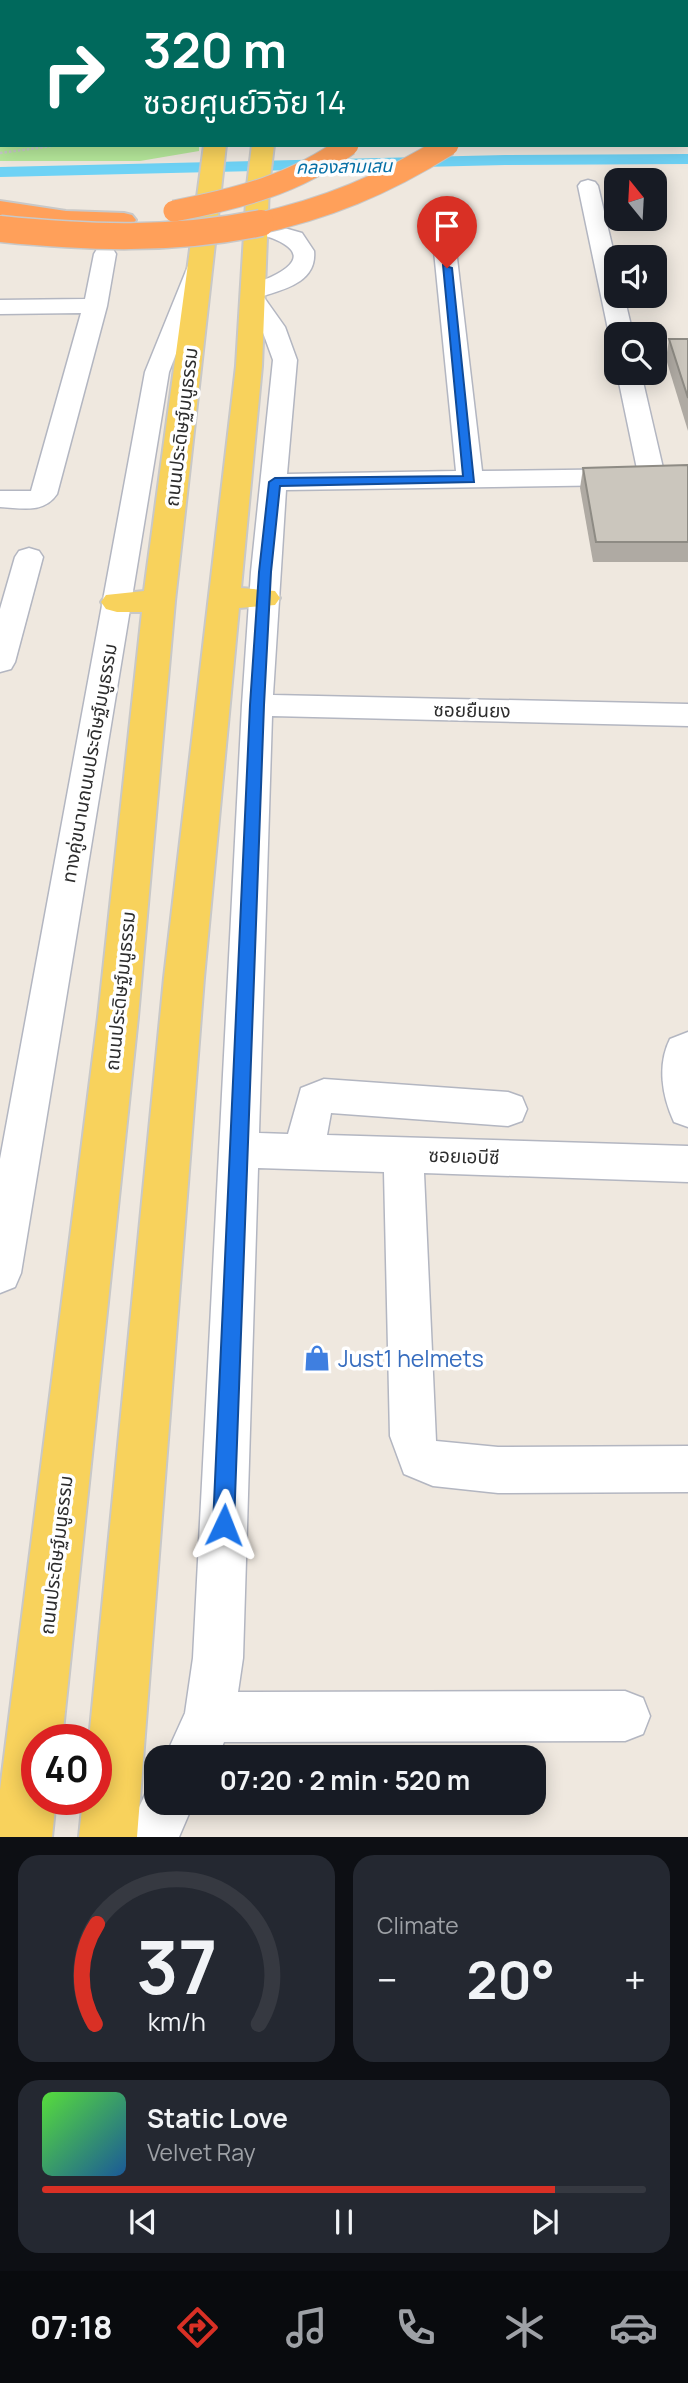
<!DOCTYPE html>
<meta charset="utf-8">
<style>
body{margin:0;font-family:Manrope,"Noto Sans Thai",sans-serif;background:#242831;color:#f1f3f6;height:100vh;display:flex;flex-direction:column;font-size:26px;white-space:nowrap}
*{box-sizing:border-box;margin:0}
p{font-size:23px;color:#9ea1a6}
.icon{flex:none;width:38px;height:38px;fill:none;stroke:currentColor;stroke-width:2;stroke-linecap:round;stroke-linejoin:round}
.map{position:relative;height:1837px;overflow:hidden}
.panel{display:flex;flex-direction:column;gap:18px;padding:18px;background:#0d0f14;flex:1}
.panel>*{flex:none}
.top-card{position:absolute;left:0px;top:0px;width:690px;height:147px;box-shadow:0 4px 18px #0003;background:#00695c;color:#fff;overflow:hidden}
.needle{width:46px;rotate:342deg}
.fabs{position:absolute;left:604px;top:168px;display:grid;gap:14px}
.fabs a{display:grid;place-items:center;width:63px;height:63px;border-radius:14px;background:#171b24;box-shadow:0 4px 18px #0003;font-size:35px}
.speed{position:absolute;left:21px;top:1724px;display:flex;gap:14px;font-size:35px;font-weight:700;text-align:center}
.speed>*{display:grid;place-content:center;width:91px;height:91px;border-radius:50%;background:#171b24;box-shadow:0 4px 18px #0003;line-height:1}
.speed .limit{border:10px solid #d22;background:#fff;color:#111}
.pin{position:absolute;display:grid;place-items:center;width:60px;height:60px;color:#fff;margin:-72px -30px;border-radius:50% 50% 50% 0;rotate:-45deg;box-shadow:0 0 7px #0007}
.pin .icon{rotate:45deg}
.me{position:absolute;width:77px;margin:-38px;rotate:2deg;stroke-linejoin:round;filter:drop-shadow(0 0 5px #0008)}
.turn{display:flex;align-items:center;gap:24px;height:147px;padding:0 28px;font-size:32px}
.turn .icon{width:91px;height:91px;stroke-width:2.5}
.turn b{display:block;font-size:49px;line-height:60px}
.big{font-size:52px;font-weight:700;line-height:1.1}
.panel .card{flex:1;display:flex;flex-direction:column;justify-content:center;gap:10px;min-width:0;padding:0 24px;border-radius:21px;background:#242831}
.panel .dial{align-items:center;gap:0}
.dial svg{height:182px;overflow:visible;fill:none;stroke:#363941;stroke-width:7;stroke-linecap:round;text-anchor:middle}
.dial text{fill:#f1f3f6;stroke:none}
.song{display:flex;align-items:center;gap:21px}
.cover{width:84px;height:84px;border-radius:10px;background:linear-gradient(135deg,hsl(110 70% 55%),hsl(210 70% 35%))}
.played{height:7px;border-radius:4px;background:linear-gradient(90deg,#d93025 85%,#363941 85%)}
.keys{display:flex;justify-content:space-around;direction:ltr}
.heat{display:flex;justify-content:space-between;align-items:center;font-size:38px;direction:ltr}
.panel .tiles{flex:1;display:grid;gap:18px;grid-template-columns:1fr 1fr}
.card:last-child{grid-column:span 2}
.trip{position:absolute;left:144px;top:1745px;width:402px;height:70px;border-radius:21px;background:#171b24;box-shadow:0 4px 18px #0003;font-weight:700;line-height:70px;text-align:center}
.menu{display:flex;height:112px;justify-content:space-around;align-items:center;background:#090b0e;color:#9ea1a6}
.menu .icon{width:49px;height:49px}
.menu .selected{color:#d93025}
.menu b{font-size:32px;color:#f1f3f6}
.map>svg:first-child{display:block}
.green{fill:#b5e79a}
.lines{fill:none;stroke-linecap:round;stroke-linejoin:round}
.canal{fill:#6ed2f5;fill-rule:evenodd}
.minor-casing{stroke:#b3b6c1;stroke-width:3}
.major-casing{stroke:#c8c8c8;stroke-width:4}
.highway-casing{stroke:#c8c8c8;stroke-width:4}
.path{stroke:#c8c8c8;stroke-width:2.5;stroke-dasharray:2.5 2;stroke-linecap:butt}
.minor{fill:#fff;fill-rule:evenodd}
.major{fill:#f8d25c;fill-rule:evenodd}
.highway{fill:#ffa05a;fill-rule:evenodd}
.highway-bridge-far1-casing{stroke:#c8c8c8;stroke-width:23;stroke-linecap:butt}
.highway-bridge-casing{stroke:#c8c8c8;stroke-width:29;stroke-linecap:butt}
.highway-bridge-far1{stroke:#ffa05a;stroke-width:21}
.highway-bridge{stroke:#ffa05a;stroke-width:26}
.wall{fill:#afaaa3}
.building{fill:#cbc6bd;stroke:#8e8b84;stroke-width:2}
.route{fill:#1a73e8;stroke:#114b97;stroke-width:2}
.labels{text-anchor:middle;dominant-baseline:central;stroke-width:7;stroke-linejoin:round;paint-order:stroke}
.far-water-label{font-size:18px;font-style:italic;fill:#0771a7;stroke:#fff}
.street-label{font-size:19px;fill:#2d2d2d;stroke:#fff}
.near-shop-label{font-size:23px;fill:#366cbe;stroke:#fff;text-anchor:start}
</style>
<div class="map">
<svg width="688" height="1837" viewBox="0 0 688 1837">
<rect width="100%" height="100%" fill="#efe8df"/>
<path class="green" d="M0,70l2,75h197v6l-59,10h-140z"/>
<g class="lines">
<path class="canal" d="M688,154v10l-183,1 -505,12v-10l505,-12z"/>
<g class="minor-casing">
<g id="minor">
<path d="M308,0h68l1,2h-67z"/>
<path d="M618,0h18l1,2h-18z"/>
<path d="M588,180l7,2 3,4 18,76v34h8l9,38h-17v6l-7,-6 -31,-148 3,-4z"/>
<path d="M256,220l46,13 12,18c3,30 -28,38 -51,45l22,31 12,33 -10,114 169,-3 -23,-230 3,-5h16l3,5 27,230 155,-2 -20,-96h24l22,95h25v16l-402,6 -13,205 415,9v22l-416,-10 -13,417 29,1 13,-46 23,-9 184,13 14,5 5,12 -5,12 -14,5 -177,-13 -4,22 361,11v36l-264,-9 12,268 62,6 190,-1v46l-190,1 -65,-7 -29,-12 -14,-38 -6,-264 -126,-4 -15,490 -5,34 387,-1 18,7 7,18 -7,18 -18,7 -401,1 -6,15h-53l20,-44 8,-55 49,-953 9,-133 22,-212 -12,-33 -20,-28 3,-4 -2,-3 3,-5c55,-18 73,-39 3,-56l-3,-5 3,-5z"/>
<path d="M105,247l8,2 3,5 -9,52 -50,188c-13,20 -36,14 -57,13v-16h31l50,-178 -81,1v-14l85,-1 9,-45 3,-5z"/>
<path d="M199,259l8,2 3,5 -41,106 -148,901 -6,14 -15,6v-134l145,-787 43,-106 3,-5z"/>
<path d="M29,548l10,3 4,6 -28,105 -4,7 -11,3v-63l15,-52 4,-6z"/>
<path d="M688,1032v95l-14,-5c-12,-26 -17,-57 -4,-83z"/>
<path d="M156,1781v21h38l-15,35h-54l25,-53z"/>
</g>
</g>
<g class="major-casing">
<g id="major">
<path d="M224,0h18l1,2h-20z"/>
<path d="M268,0h21l1,2h-21z"/>
<rect x="0" y="23" width="2" height="12"/>
<path d="M204,145h22l-51,456 -37,416 -76,723h-25v59h19l-4,38h-52v-47l98,-773 44,-405h-25l-11,-3 -5,-7 5,-7 38,-4z"/>
<path d="M252,145h22l-5,41 -7,180 -21,222 34,3 5,7 -5,7 -36,3 -35,370 -67,859h-58l4,-38h13v-59h-7l75,-762 72,-612 11,-180z"/>
</g>
</g>
<g class="highway-casing">
<g id="highway">
<path d="M378,0h26l-27,2z"/>
<path d="M480,0h18l-19,2z"/>
<path d="M532,0h18l-19,2z"/>
<path d="M658,0h22l1,2h-22z"/>
<rect x="0" y="5" width="2" height="12"/>
<rect x="0" y="54" width="2" height="12"/>
<path d="M0,88h2l-2,13z"/>
<path d="M0,201l66,10 58,2 8,2 4,5 -4,5 -8,2 -58,-2 -66,-10z"/>
</g>
</g>
<path class="path" d="M0,153l60,-8"/>
<use href="#minor" class="minor"/>
<use href="#major" class="major"/>
<use href="#highway" class="highway"/>
<g class="highway-bridge-far1-casing">
<g id="highway-bridge-far1">
<path d="M174,211c63,-12 122,-27 174,-66"/>
<path d="M252,225c74,-16 132,-40 196,-80"/>
</g>
</g>
<g class="highway-bridge-casing">
<path id="highway-bridge" d="M0,229c88,9 174,12 261,-6"/>
</g>
<use href="#highway-bridge-far1" class="highway-bridge-far1"/>
<use href="#highway-bridge" class="highway-bridge"/>
</g>
<g class="wall">
<path d="M669,339h19v92l-22,-72z"/>
<path d="M688,465v97h-95l-13,-74 3,-20z"/>
</g>
<g class="building">
<path d="M669,339h19v59z"/>
<path d="M688,465v77h-92l-13,-74z"/>
</g>
<path class="route" d="M443,265l9,3 22,214 -194,4 -9,86 -7,133 -30,820 -3,7 -7,3 -8,-3 -3,-7 37,-820 9,-133 10,-90 6,-4 188,-2z"/>
<defs>
<g id="shop-bare" transform="scale(2.1)"><path d="M-5-2.5h2.3a2.7 3.5 0 0 1 5.4 0H5L5.5 6h-11ZM-1.5-2.5h3a1.5 2.3 0 0 0-3 0Z" fill="#3f7fe0" stroke="#fff" stroke-width="2.5" paint-order="stroke"/></g>
</defs>
<g fill-rule="evenodd">
<use href="#shop-bare" x="317" y="1358"/>
</g>
<g class="labels">
<g class="far-water-label">
<text transform="translate(344 166) rotate(-1)">คลองสามเสน</text>
</g>
<g class="street-label">
<text transform="translate(181 427) rotate(-83)">ถนนประดิษฐ์มนูธรรม</text>
<text transform="translate(472 710) rotate(1)">ซอยยืนยง</text>
<text transform="translate(89 763) rotate(-80)">ทางคู่ขนานถนนประดิษฐ์มนูธรรม</text>
<text transform="translate(120 991) rotate(-84)">ถนนประดิษฐ์มนูธรรม</text>
<text transform="translate(464 1156) rotate(2)">ซอยเอบีซี</text>
<text transform="translate(56 1555) rotate(-83)">ถนนประดิษฐ์มนูธรรม</text>
</g>
<g class="near-shop-label">
<text x="338" y="1358">Just1 helmets</text>
</g>
</g>
</svg>
<div class="fabs">
<a><svg class="needle" viewBox="-14 -14 28 28"><path d="M0-13l5 13h-10z" fill="#e53935"/><path d="M0 13l5-13h-10z" fill="#9ea1a6"/></svg></a>
<a><svg class="icon" aria-label="sound" viewBox="0 0 24 24"><path d="M4 9h4l5-4v14l-5-4H4zM17 9q2 3 0 6"/></svg></a>
<a><svg class="icon" aria-label="search" viewBox="0 0 24 24"><circle cx="10" cy="10" r="6"/><path d="M15 15l6 6"/></svg></a>
</div>
<div class="speed"><div class="limit">40</div></div>
<div class="pin" style="left:447px;top:268px;background:#d93025"><svg class="icon" aria-label="arrive" viewBox="0 0 24 24"><path d="M6 21V4h12l-3 4 3 4H6"/></svg></div>
<svg class="me" style="left:224px;top:1525px" viewBox="-20 -20 40 40"><path d="M0-17L14 15 0 8-14 15z" fill="#1a73e8" stroke="#fff" stroke-width="4"/></svg>
<div class="trip">07:20 · 2 min · 520 m</div>
<div class="top-card">
<div class="turn"><svg class="icon" aria-label="right" viewBox="0 0 24 24"><path d="M7 20v-9h11M14 6l5 5-5 5"/></svg><div><b>320 m</b>ซอยศูนย์วิจัย 14</div></div>
</div>
</div>
<section class="panel">
<div class="tiles">
<div class="card dial"><svg viewBox="0 0 100 80">
<path d="M14 69A42 42 0 1 1 86 69"/>
<path d="M14 69A42 42 0 0 1 15 25" stroke="#d93025"/>
<text x="50" y="56" font-size="32" font-weight="700">37</text>
<text x="50" y="72" font-size="11">km/h</text>
</svg></div>
<div class="card"><p>Climate</p>
<div class="heat"><a>−</a><b class="big">20°</b><a>+</a></div>
</div>
<div class="card">
<div class="song"><i class="cover"></i><div><b>Static Love</b><p>Velvet Ray</p></div></div>
<div class="played"></div>
<div class="keys"><svg class="icon" aria-label="previous" viewBox="0 0 24 24"><path d="M18 5L8 12l10 7zM5 5v14"/></svg><svg class="icon" aria-label="pause" viewBox="0 0 24 24"><path d="M8 5v14M16 5v14"/></svg><svg class="icon" aria-label="next" viewBox="0 0 24 24"><path d="M6 5l10 7-10 7zM19 5v14"/></svg></div>
</div>
</div>
</section>
<nav class="menu">
<b>07:18</b>
<svg class="icon selected" aria-label="directions" viewBox="0 0 24 24"><path d="M12 3l9 9-9 9-9-9zM9 14v-3h6M13 9l2 2-2 2"/></svg>
<svg class="icon" aria-label="music" viewBox="0 0 24 24"><path d="M9 18V5l10-2v13"/><circle cx="6" cy="18" r="3"/><circle cx="16" cy="16" r="3"/></svg>
<svg class="icon" aria-label="phone" viewBox="0 0 24 24"><path d="M5 4h4l2 5-3 2q2 4 5 5l2-3 5 2v4C11 20 4 13 5 4z"/></svg>
<svg class="icon" aria-label="climate" viewBox="0 0 24 24"><path d="M12 3v18M4 7l16 10M4 17L20 7"/></svg>
<svg class="icon" aria-label="car" viewBox="0 0 24 24"><path d="M5 17H2v-5l4-1 3-4h7l3 4 3 1v5h-3M9 17h6M6 11h13"/><circle cx="7" cy="17" r="2"/><circle cx="17" cy="17" r="2"/></svg>
</nav>
